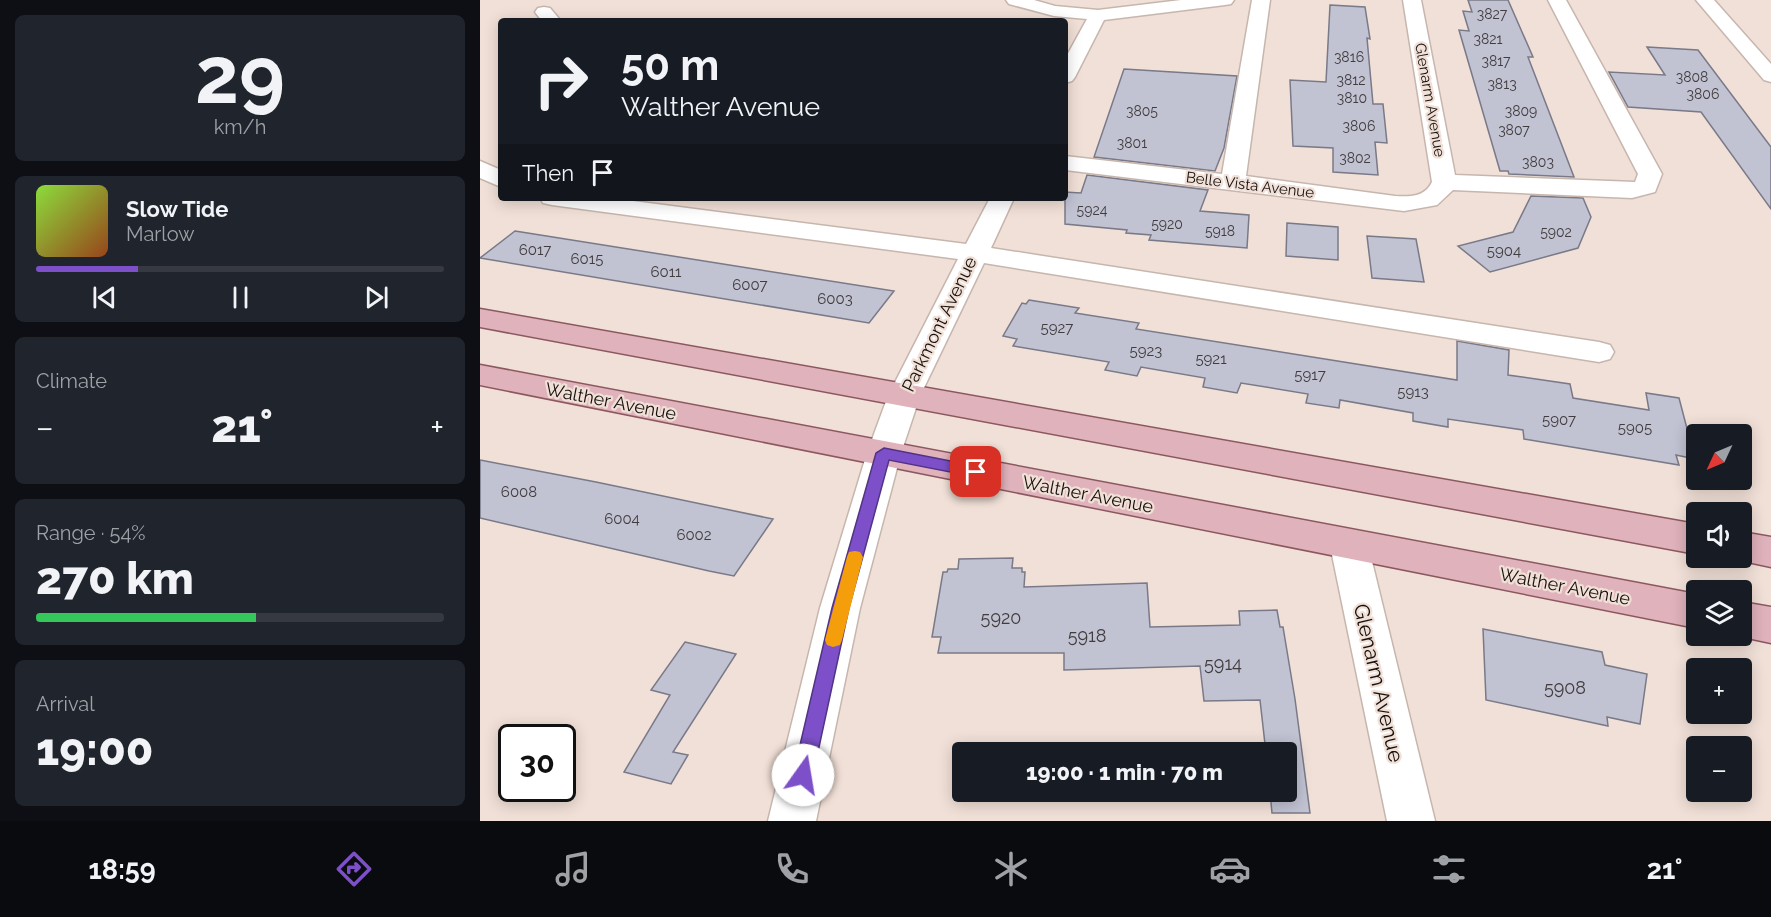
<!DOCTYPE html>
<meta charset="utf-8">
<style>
body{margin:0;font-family:Raleway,sans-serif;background:#20242c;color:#f1f3f6;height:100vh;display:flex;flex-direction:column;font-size:22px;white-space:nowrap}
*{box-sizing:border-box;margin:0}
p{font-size:20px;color:#9ea1a6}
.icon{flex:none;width:33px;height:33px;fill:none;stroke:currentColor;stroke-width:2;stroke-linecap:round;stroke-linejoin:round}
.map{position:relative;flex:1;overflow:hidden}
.sheet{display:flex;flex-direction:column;gap:15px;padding:15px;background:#0d0f14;width:480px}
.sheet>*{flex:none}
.banner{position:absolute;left:18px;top:18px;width:570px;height:183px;border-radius:6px;box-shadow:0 3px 15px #0003;background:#171b24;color:#f1f3f6;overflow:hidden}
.needle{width:39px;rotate:226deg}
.fabs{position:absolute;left:1206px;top:424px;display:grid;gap:12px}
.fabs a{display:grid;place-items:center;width:66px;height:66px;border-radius:6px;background:#171b24;box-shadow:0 3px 15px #0003;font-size:30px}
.speed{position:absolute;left:18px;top:724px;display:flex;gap:12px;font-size:30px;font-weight:700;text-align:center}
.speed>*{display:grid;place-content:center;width:78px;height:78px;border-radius:50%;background:#171b24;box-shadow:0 3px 15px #0003;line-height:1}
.speed .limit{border:3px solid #111;border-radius:9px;background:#fff;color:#111}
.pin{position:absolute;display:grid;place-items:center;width:51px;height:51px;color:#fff;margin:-26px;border-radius:12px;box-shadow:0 3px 9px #0006}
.me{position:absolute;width:66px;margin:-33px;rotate:13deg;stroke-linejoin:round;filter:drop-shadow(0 0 4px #0008)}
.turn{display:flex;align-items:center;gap:21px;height:126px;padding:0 24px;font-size:27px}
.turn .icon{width:78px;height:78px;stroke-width:2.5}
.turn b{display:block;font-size:42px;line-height:51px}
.then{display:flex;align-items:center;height:57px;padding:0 24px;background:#0003;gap:12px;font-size:22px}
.big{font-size:45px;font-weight:800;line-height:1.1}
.sheet .tile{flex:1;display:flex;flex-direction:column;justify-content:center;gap:9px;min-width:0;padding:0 21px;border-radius:9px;background:#20242c}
.sheet .dial{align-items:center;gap:0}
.dial b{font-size:78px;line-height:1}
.song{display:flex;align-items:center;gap:18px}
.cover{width:72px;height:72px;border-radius:9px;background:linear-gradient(135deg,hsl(90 70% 55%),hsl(20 70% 35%))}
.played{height:6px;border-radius:3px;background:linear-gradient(90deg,#7d50c9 25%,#363941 25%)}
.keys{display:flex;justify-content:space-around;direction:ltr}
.heat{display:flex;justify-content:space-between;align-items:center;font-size:33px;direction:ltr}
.charge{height:9px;border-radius:4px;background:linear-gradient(90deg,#34c759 54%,#363941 0)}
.trip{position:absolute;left:472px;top:742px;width:345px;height:60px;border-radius:6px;background:#171b24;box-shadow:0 3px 15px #0003;font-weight:800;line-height:60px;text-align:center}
.menu{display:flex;height:96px;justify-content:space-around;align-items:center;background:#090b0e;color:#9ea1a6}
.menu .icon{width:42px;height:42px}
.menu .active{color:#7d50c9}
.menu b{font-size:27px;color:#f1f3f6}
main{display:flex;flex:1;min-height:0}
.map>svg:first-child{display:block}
.building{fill:#c1c2d2;stroke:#797988;stroke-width:1.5}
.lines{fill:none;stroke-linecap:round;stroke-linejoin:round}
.minor-casing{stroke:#c7b6ad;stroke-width:3}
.major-casing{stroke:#8c5860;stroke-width:3}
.minor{fill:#fff;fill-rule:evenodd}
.major{fill:#e0b2bb;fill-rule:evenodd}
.route{fill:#7d50c9;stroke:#513483;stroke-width:1.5}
.slow{fill:#f59e0b}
.labels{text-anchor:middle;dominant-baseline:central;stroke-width:4.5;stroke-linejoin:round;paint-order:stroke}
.far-number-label{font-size:14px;fill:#413c3e}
.far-street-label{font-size:15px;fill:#16100d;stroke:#f1e0d7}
.number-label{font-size:15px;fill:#413c3e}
.street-label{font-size:18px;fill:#16100d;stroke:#f1e0d7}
.near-number-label{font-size:18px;fill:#413c3e}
.near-street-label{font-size:21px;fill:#16100d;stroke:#f1e0d7}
</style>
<main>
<section class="sheet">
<div class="tile dial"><b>29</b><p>km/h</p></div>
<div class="tile">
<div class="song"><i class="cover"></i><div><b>Slow Tide</b><p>Marlow</p></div></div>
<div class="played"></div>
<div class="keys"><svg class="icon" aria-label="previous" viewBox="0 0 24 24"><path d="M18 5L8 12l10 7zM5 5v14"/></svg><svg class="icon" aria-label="pause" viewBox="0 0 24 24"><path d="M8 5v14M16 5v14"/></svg><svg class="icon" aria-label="next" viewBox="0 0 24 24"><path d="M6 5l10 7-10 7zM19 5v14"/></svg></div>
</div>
<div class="tile"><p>Climate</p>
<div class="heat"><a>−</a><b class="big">21°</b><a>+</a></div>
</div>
<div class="tile"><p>Range · 54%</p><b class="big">270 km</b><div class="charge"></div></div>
<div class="tile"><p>Arrival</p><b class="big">19:00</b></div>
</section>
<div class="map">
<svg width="1291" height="821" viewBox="0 0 1291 821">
<rect width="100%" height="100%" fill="#f1e0d7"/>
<g class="building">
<path d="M988,0h40l25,57h-5l46,120 -65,-3 -1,-3h-8l-41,-141 10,1 -6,-20 9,1z"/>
<path d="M850,5l35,2 5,32 -3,-1 6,66h10l4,39 -12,-1 3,33 -45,-3v-24l-40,-2 -3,-66 36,2z"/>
<path d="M1167,47l51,3 73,97v62l-70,-97 -73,-5 -19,-35 56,3z"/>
<path d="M644,69l113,7 -13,72 -9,23 -121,-14z"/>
<path d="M607,175l121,15 -8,21 49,4 -2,33 -98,-8 2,-5 -25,-2 1,-3 -62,-6v-32l16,1z"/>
<path d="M1051,196l52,2 8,19 -13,31 -88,24 -32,-26 55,-14z"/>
<path d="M807,223l51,4v33l-52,-4z"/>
<path d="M35,231l208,33 171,27 -25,32 -389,-65z"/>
<path d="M887,236l49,3 8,43 -52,-4z"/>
<path d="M549,300l50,8 -4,5 64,10 -3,6 321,51v-39l52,9 -1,25 62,9 3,14 76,12 -3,-17 33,5 16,61 -19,-4 3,10 -155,-26 -1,-9 -75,-11v8l-35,-6v-8l-73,-13 -1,8 -33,-5 2,-9 -67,-11 -4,10 -34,-6 2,-9 -64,-11 -4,9 -32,-6 4,-8 -96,-16 4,-7 -14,-3 19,-33 4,1z"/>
<path d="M0,460l116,22 177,37 -39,57 -25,-5 -229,-53z"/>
<path d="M533,558l-1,10h10v4h3l-1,15 123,-4 3,44 90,-2 -1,-14 38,-1 3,17h3l12,72 15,114h-38l-2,-21h17v-39h-21l-6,-53 -56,1 -4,-35 -136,4v-17h-126l3,-16h-9l11,-65h4l1,-3h10l1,-10z"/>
<path d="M1003,629l119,23 3,13 42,9 -7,50 -33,-7 1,9 -122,-26z"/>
<path d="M205,642l51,12 -63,98 15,3 -17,29 -47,-12 46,-77 -19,-5z"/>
</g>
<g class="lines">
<g class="minor-casing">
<g id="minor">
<path d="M526,0h28l21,6 43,4 83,-10h53l-3,4 -6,1 -121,15 -29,57 -3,4 -7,2v-24l22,-40 -33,-3 -45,-12z"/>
<path d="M772,0h18l-24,176 149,20c15,1 30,1 37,-14l-29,-182h18l34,175 180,7 3,-8 -90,-174h18l96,174 -7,18 -23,6 -179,-8 -16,15 -33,6 -339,-41v-14l157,18z"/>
<path d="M1216,0h18l57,64v18l-7,-2z"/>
<path d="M64,7l6,1 11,13h-19l-7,-9 3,-4z"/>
<path d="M0,161l21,9v17l-21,-9z"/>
<path d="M60,198h70l356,46 24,-46h24l-23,50 608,94 11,3 4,7 -4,7 -11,3 -615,-99 -64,133 -19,57 -41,155 -44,213h-48l52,-213 47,-155 21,-57 70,-137 -406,-54 -9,-2z"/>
<path d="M869,530l14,4 5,11 67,276h-48l-57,-276 5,-11z"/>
</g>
</g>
<g class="major-casing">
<g id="major">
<path d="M0,309l1216,215v30l-1216,-227z"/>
<path d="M0,365l1216,229v34l-1216,-243z"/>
<path d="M1262,532l29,5v30l-42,-9h13z"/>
<path d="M1262,602l29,5v36l-33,-7h4z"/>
</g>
</g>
<use href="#minor" class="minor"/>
<use href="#major" class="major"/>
</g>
<path class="route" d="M404,448l92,18 8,6 -8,5 -87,-17 -40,148 -36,167 -3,7 -7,2 -7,-2 -3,-7 39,-167 44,-155z"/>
<path class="slow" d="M375,551l5,1 3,5 -21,83 -2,5 -7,2 -6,-2 -2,-5 22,-83 2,-5z"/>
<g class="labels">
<g class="far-number-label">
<text x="1012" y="14">3827</text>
<text x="1008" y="39">3821</text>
<text x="869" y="57">3816</text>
<text x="1016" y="61">3817</text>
<text x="1212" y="77">3808</text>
<text x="871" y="80">3812</text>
<text x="1022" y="84">3813</text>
<text x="1223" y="94">3806</text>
<text x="872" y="98">3810</text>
<text x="662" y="111">3805</text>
<text x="1041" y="111">3809</text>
<text x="879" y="126">3806</text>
<text x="1034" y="130">3807</text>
<text x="652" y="143">3801</text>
<text x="875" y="158">3802</text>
<text x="1058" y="162">3803</text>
<text x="612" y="210">5924</text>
<text x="687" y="224">5920</text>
<text x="740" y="231">5918</text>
<text x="1076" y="232">5902</text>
</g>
<g class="far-street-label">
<text transform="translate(950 100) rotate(80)">Glenarm Avenue</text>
<text transform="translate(770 185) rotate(7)">Belle Vista Avenue</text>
</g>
<g class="number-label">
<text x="55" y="250">6017</text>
<text x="1024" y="251">5904</text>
<text x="107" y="259">6015</text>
<text x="186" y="272">6011</text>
<text x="270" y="285">6007</text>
<text x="355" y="299">6003</text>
<text x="577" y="328">5927</text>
<text x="666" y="351">5923</text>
<text x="731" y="359">5921</text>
<text x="830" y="375">5917</text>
<text x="933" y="392">5913</text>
<text x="1079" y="420">5907</text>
<text x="1155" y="428">5905</text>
<text x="39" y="492">6008</text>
<text x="142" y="519">6004</text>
<text x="214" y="535">6002</text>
</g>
<g class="street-label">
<text transform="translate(459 324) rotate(-64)">Parkmont Avenue</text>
<text transform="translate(131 401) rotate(11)">Walther Avenue</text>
<text transform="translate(608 494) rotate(11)">Walther Avenue</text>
<text transform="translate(1085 586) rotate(11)">Walther Avenue</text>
</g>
<g class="near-number-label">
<text x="521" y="617">5920</text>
<text x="607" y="635">5918</text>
<text x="743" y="663">5914</text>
<text x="1085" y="687">5908</text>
</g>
<g class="near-street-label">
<text transform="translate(899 683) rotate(77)">Glenarm Avenue</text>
</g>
</g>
</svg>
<div class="fabs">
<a><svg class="needle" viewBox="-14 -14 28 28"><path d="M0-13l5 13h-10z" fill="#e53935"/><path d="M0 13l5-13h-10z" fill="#9ea1a6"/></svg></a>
<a><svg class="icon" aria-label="sound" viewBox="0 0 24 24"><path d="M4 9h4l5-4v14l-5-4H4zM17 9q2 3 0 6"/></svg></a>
<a><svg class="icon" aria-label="layers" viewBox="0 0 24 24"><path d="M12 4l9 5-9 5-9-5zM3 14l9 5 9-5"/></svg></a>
<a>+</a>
<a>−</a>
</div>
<div class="speed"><div class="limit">30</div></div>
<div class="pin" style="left:496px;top:472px;background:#d93025"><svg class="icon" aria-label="arrive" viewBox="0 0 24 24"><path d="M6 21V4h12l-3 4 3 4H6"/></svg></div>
<svg class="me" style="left:323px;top:775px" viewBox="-20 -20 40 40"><circle r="19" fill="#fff"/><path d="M0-13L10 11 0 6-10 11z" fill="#7d50c9"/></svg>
<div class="trip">19:00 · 1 min · 70 m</div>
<div class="banner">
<div class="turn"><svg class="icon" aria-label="right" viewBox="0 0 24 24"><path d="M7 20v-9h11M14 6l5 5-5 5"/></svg><div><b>50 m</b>Walther Avenue</div></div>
<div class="then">Then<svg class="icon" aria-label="arrive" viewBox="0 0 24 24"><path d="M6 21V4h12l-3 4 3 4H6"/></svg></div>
</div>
</div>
</main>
<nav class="menu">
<b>18:59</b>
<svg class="icon active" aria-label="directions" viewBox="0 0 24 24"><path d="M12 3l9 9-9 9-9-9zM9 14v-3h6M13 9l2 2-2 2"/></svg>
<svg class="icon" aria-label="music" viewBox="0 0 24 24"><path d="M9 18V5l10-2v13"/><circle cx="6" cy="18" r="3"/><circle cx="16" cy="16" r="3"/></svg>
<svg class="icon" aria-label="phone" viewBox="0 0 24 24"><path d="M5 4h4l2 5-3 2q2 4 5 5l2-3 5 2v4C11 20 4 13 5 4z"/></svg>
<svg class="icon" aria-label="climate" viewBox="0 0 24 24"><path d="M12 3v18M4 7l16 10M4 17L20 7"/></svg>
<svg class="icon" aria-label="car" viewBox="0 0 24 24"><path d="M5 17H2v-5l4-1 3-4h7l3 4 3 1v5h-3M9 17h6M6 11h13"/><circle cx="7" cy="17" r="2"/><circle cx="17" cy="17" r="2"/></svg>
<svg class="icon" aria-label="filters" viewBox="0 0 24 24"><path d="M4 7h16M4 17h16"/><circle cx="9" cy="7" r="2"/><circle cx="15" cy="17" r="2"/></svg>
<b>21°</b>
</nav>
